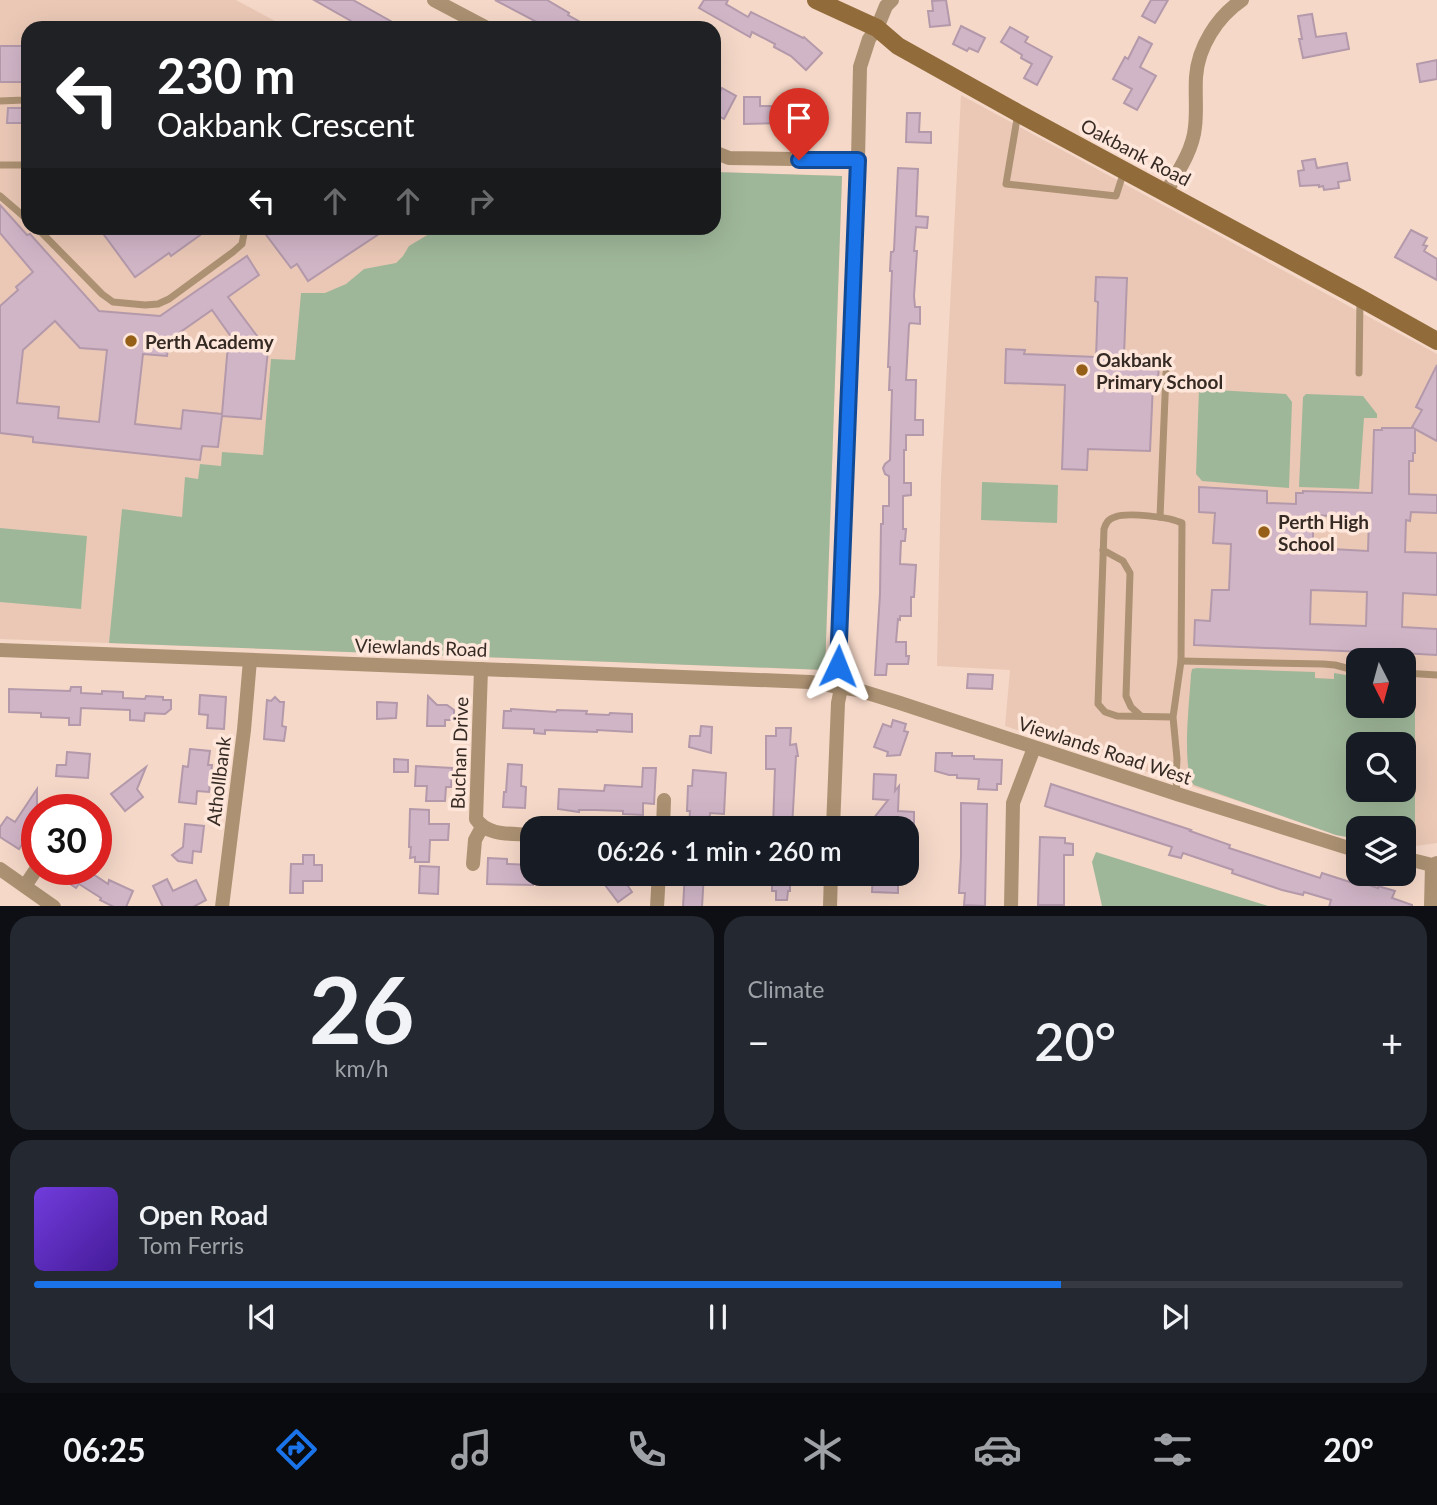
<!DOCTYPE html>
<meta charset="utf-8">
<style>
body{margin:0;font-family:Lato,sans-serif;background:#242831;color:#f1f3f6;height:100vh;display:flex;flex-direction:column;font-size:26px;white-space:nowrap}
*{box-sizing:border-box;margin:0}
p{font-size:23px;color:#9ea1a6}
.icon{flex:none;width:38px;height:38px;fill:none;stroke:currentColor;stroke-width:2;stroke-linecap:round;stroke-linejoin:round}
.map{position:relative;height:906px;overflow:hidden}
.details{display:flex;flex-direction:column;gap:10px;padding:10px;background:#0d0f14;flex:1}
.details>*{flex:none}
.guide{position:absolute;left:21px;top:21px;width:700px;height:214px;border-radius:21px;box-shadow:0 7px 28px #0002;background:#202124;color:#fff;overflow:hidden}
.needle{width:46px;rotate:174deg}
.tools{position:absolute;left:1346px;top:648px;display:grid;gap:14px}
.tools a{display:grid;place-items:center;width:70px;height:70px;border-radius:14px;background:#171b24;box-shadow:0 7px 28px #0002;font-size:35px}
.speed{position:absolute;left:21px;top:794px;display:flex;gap:14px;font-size:35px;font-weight:700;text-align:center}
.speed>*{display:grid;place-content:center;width:91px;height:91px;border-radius:50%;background:#171b24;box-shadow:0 7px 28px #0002;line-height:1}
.speed .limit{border:10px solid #d22;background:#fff;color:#111}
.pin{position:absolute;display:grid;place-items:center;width:60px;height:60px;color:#fff;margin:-72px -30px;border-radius:50% 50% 50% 0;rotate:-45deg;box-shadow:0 0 7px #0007}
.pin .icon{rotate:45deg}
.me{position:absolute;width:77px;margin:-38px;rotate:2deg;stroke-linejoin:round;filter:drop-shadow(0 0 5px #0008)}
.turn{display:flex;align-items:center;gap:24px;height:147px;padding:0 21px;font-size:32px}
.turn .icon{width:91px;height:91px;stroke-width:2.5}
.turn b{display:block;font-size:49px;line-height:60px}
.lanes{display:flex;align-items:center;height:66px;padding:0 21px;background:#0003;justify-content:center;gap:35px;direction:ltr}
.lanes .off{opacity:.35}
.big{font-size:52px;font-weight:600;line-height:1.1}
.details .tile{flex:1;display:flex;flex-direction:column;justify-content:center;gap:10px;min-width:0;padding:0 24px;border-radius:21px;background:#242831}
.details .dial{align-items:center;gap:0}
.dial b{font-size:91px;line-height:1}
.song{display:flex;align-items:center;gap:21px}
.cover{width:84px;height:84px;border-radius:10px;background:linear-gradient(135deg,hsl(260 70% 55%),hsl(260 70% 35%))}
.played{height:7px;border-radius:4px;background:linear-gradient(90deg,#1a73e8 75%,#363941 75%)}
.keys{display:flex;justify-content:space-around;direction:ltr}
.heat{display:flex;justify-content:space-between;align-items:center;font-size:38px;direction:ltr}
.details .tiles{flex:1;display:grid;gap:10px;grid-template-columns:1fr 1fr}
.tile:last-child{grid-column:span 2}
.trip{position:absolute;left:520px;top:816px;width:399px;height:70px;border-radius:21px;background:#171b24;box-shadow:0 7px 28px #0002;font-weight:600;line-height:70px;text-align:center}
.tab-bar{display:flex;height:112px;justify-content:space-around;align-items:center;background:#090b0e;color:#9ea1a6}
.tab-bar .icon{width:49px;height:49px}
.tab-bar .active{color:#1a73e8}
.tab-bar b{font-size:32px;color:#f1f3f6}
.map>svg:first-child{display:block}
.built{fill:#ebc8b6;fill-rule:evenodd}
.green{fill:#9fb799;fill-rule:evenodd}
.building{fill:#d0b5c7;stroke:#b399aa;stroke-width:2;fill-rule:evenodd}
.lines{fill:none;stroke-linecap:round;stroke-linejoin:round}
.lane{stroke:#ac9172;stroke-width:7}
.street{stroke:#ac9172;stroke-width:14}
.secondary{stroke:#926b3a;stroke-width:18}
.route-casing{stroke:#114b97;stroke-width:18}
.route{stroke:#1a73e8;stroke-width:12}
.poi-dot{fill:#965f18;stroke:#fee7da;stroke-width:2.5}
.labels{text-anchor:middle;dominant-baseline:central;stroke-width:7;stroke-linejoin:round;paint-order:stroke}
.street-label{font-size:19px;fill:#352a24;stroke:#fee7da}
.poi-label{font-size:19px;font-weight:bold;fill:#352a24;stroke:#fee7da;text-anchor:start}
</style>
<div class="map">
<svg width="1437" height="907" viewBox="0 0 1437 907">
<rect width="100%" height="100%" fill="#f5d8c8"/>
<g class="built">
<path d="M0,0h236l52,28h-260v200h686v-56l128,4 -17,494 -825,-31z"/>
<path d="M961,95l476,259v489l-22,3 -11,-1v-17h-46v11l-22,-4 -95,-33 -236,-76 5,-56 -73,-4 4,-187zM1358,660h46v45h-46zM1358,744h46v45h-46z"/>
</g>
<g class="green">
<path d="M714,172l128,4 -17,494 -716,-27 13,-134 60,8 3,-40 13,2 2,-15 21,2 1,-14 41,3 8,-96 24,1 6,-67h24l21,-9 18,-15 32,-6 7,-7 6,-10 30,-18h275z"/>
<path d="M1199,389l87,5 6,8 -3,86 -87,-7 -6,-7z"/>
<path d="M1306,394l57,2 14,18v4h-13l-5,71 -60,-2 4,-90z"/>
<path d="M982,482l76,3 -1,38 -76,-3z"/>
<path d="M0,528l87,8 -6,73 -81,-7z"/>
<path d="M1197,668l118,4v6l19,1v-6l24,4v28h46v-24l11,1v164l-11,-1v-17h-46v11l-22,-4 -142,-50c-13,-15 -4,-88 -3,-111l1,-5zM1358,744h46v45h-46z"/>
<path d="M1096,852l172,54h-166l-10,-44z"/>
</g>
<g class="building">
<path d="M314,0h39l50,28h-57l5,-7z"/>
<path d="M495,0h52l22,13 -1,2 23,13h-43z"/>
<path d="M704,0h24l-2,4 22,13 3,-5 52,26 1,-1 18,16 -16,17 -15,-14 -17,-9 1,-3 -23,-12 -2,5 -51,-29z"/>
<path d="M946,0l4,25 -20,2 -2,-16h5l-1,-10z"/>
<path d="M1151,0h17l-13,23 -13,-7z"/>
<path d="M1312,14l4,23 30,-4 3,16 -46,9 -4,-19h3l-4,-23z"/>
<path d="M961,26l24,12 -7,14 -9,-4 -2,3 -14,-7z"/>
<path d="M1010,27l18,10 -3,5 27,15 -15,28 -13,-7 8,-14 -11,-6 1,-3 -21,-13z"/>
<path d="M1139,37l13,7 -12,23 16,9 -19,34 -13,-7 8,-14 -19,-10 12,-22 3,2z"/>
<rect x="0" y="46" width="28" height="36"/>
<path d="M1437,60v19l-17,3 -3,-18z"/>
<path d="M722,88l14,8 -12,23 -10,-5v-20l4,2z"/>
<path d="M744,97h16v9l66,1v17h-8v1h-25l-8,-2 -41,1z"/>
<path d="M8,108h20v15h-21z"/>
<path d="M907,113h13l-1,19h12v11l-25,-1z"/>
<path d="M1315,159l2,9 30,-5 3,17 -12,2 1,6 -15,2 -1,-4 -4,1v-2l-19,1 -2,-15 6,-1 -2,-9z"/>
<path d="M898,168l20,1 -2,47 12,1 -1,11 -11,-1 -2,24h3l-3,45 1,11h5v17l-10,-1 -1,2 -3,55h10l-1,40h8v15h-17v15h-2v33h7v12l-8,1v33h3l-1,12h-4l-1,23 16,1 -2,32h-3v19h-11v4l-2,-1 -2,23h10v14h3l-1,8h-21l-1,11h-11l5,-81 1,-70h2v-18h6v-30l-4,-2 -2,-6 2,-4 5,-4 2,-70h-3l1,-23h-2l4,-96h-2l1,-19h2l1,-2z"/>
<path d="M0,205l27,30 3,-1 69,77 61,5 87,-60 12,19 -31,22 32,43 -1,9 9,1 -7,69 -39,-3 -4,31 -16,-1 -2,14 -167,-18v-5l-33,-4v-127l18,-16 -2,-3 17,-15 -33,-39zM212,310l22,31 -6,4 -6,69 -39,-4 -2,19 -46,-5 8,-70 24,2 2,-16zM55,321l25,27 27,2 -8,72 -41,-4 1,-11 -42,-4 6,-53z"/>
<path d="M99,228h111l-39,28 -2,-3 -34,24z"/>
<path d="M261,228h127l-80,53 -11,-17 -6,4z"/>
<path d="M1411,230l16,8 -4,7 4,1 -3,5 13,8v21l-42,-23z"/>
<path d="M1096,277l31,1 -3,77 35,1 -1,29 -5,-1 -3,67 -62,-2 -1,21 -25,-1 3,-84 -60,-2 1,-34 19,1 -1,4 72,3 2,-55 -3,-1z"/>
<path d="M1437,365v76l-22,-12v24h-2v8h-4v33l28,1v18l-26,-1 -1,9 -4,-1 -1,32 32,1v42l-34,-2 -1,34 35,2v26l-35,-2v5l-36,-1v-5l-172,-7 1,-25 15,1 2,-31h17l2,-46 -18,-1 2,-30 -16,-1v-25l68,4v12l29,1v-11h7v-2l69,2 2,-63h8v-2h32l-2,-1 10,-17 -6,-3zM1313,515l56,3 -1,33 -55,-3zM1311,590l56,2 -1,34 -56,-2z"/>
<path d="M968,674l25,1 -1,14 -25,-1z"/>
<path d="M71,687h10v6l21,1v-3l21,1v6l22,1 1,-3 17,1v3h8v9l-6,5 -20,-1 -1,8 -14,-1v-10l-49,-2 -1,17h-11v-7l-28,-1v-4l-32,-1v-23l61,2z"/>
<path d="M200,695l26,2 -2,32 -17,-1 1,-13 -9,-1z"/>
<path d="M428,696l9,9h10l7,5v10h-9v6h-18z"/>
<path d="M275,697l5,5h4l-2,24 4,1 -2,14 -20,-2 3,-39 4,1z"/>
<path d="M377,702l20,1 -1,15 -19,1z"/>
<path d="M511,709l45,3 1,-2 30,1 -1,3 23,1 1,-2 22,1v18l-35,-2v2l-52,-2v4l-11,-1v-4l-31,-1 1,-17h7z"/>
<path d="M893,720l13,4 -2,7 4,1 -8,23 -13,1 1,-4 -14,-5 9,-23 8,3z"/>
<path d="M701,726l11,1 -1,26 -22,-6 1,-11h10z"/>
<path d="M776,728h15l-1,17 6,-1 2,12h-2l-4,72h-19l2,-59h-9v-33h10z"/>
<path d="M190,749l20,2 -2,14h4l-3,27 -12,-1 -1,13 -17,-2 4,-36 5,1z"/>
<path d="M67,752l23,2 -2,24 -32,-2 1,-11h9z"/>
<path d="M936,753h16v3h22v3l28,1 -1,24h-4v6l-19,-1 1,-10 -22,-1v-3h-8l-14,-4z"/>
<path d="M394,759l14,1v12h-14z"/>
<path d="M508,764l14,1 -1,21 5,1 -1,21 -22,-1 1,-15h2z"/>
<path d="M416,766l36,2 -1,19h-5l-1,14h-19l1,-15h-12z"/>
<path d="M146,767l-9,22 6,8 -18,14 -14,-17z"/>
<path d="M643,768h13l-2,36 -11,-1v12l-20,-1v-3l-28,-1h-16v2l-21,-3 1,-20 45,2 1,-6 37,2z"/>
<path d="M693,770l33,3 -2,41 -14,-1 -1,15h-20l1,-17h-3l1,-25h4z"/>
<path d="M874,774l22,1 -1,16 4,-5 -1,25 16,1v16h-48l22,-28 -15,-1z"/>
<path d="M1051,784l140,46 -1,1 40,14 -1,3 91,30 2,-5 31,10 1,-3 24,8v-2l17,5 -3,7 20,7v2h-83l2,-7 -27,-8 -1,3 -21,-5 -50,-17 1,-3 -50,-17 -2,5 -12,-3 3,-8 -127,-41z"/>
<path d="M37,789v32l-18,28 -19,-12v-10l7,-10 8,5z"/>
<path d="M961,803l26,1 -2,102 -21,-1 1,-12h-6l2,-36z"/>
<path d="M410,809l19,1v14h20l-1,16h-18l-1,22h-14v-5l-5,1 1,-11h-2z"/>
<path d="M185,824l19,2 -3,26 -8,-1 -1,12 -14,-2 -6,-6 11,-8z"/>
<path d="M1040,837l25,1v5l8,1v11h-9v50h-26z"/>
<path d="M303,855h11v10h8v16h-19v12h-13l1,-29h12z"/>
<path d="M488,858l19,1v5l25,1 1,20 -46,-1z"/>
<path d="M420,866l19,1 -1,27 -19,-1z"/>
<path d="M49,870h38l21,14 1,-4 24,11 -7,16h-12l-14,-7 1,-2 -22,-14 -3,4z"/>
<path d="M596,873h23l13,19 -14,10z"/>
<path d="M685,873h19l-2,34h-19z"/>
<path d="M772,873h18v18h-2l-1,9h-11v-9h-4z"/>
<path d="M873,873h25v20l-26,-1z"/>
<path d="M167,879l6,12 23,-11 10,20 -13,7h-30l-10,-21z"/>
</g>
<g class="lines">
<g class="lane">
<path d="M0,101l24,-1 4,-1"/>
<path d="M1018,113l-12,71 110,12 8,-25"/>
<path d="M0,165h28"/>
<path d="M0,196l28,24"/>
<path d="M37,228l65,66 11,8 32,3 13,-1 11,-5 64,-47 9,-8 3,-16"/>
<path d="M1359,373l1,-74"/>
<path d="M1160,517l6,-144"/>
<path d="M1103,550l20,11 7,12 -4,123 5,11 10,9"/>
<path d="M1181,661l142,3 12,1 23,6"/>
<path d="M1404,673l33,2"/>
<path d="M1173,717l-56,-1 -12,-4 -7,-8 6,-175c2,-6 4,-10 11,-12 12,-5 55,0 67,6l-1,138 -8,56 4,42 -1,19 1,16"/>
</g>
<g class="street">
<path d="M434,0l53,28"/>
<path d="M714,152l15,6 129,2"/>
<path d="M1166,192c12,-20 27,-42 29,-65 2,-16 0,-33 1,-50 2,-30 21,-60 46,-77"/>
<path d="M0,650l810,32 48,8 42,13 277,91 181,57"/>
<path d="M481,669l-5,150c12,18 37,14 56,16"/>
<path d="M75,810l2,-2"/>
<path d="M663,828l1,-28"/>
<path d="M833,828l5,-125 3,-15 -3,-22 20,-506 2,-93 9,-28 8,-11 9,-22 6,-6"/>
<path d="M1404,858l28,7 5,-2"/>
<path d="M473,864l2,-24 7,-13"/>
<path d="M0,869l54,38"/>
<path d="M25,886l12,-18"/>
<path d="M222,907l22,-177 6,-70"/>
<path d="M657,907l2,-34"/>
<path d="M830,907l1,-34"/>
<path d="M1011,907l2,-104 21,-55"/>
<path d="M1431,907l1,-42"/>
</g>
<path class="secondary" d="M816,0l61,28 21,18 120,67 342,185 77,43"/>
</g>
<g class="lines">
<g class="route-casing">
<path id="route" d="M799,160h59l-20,506"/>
</g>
<use href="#route" class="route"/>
</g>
<g class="poi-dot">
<circle cx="131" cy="341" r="7"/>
<circle cx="1082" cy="370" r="7"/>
<circle cx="1264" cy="532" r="7"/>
</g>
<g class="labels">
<g class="street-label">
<text transform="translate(1136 152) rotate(28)">Oakbank Road</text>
<text transform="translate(421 647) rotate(2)">Viewlands Road</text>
<text transform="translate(1105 750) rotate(18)">Viewlands Road West</text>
<text transform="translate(459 753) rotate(-88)">Buchan Drive</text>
<text transform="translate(218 781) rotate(-83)">Athollbank</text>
</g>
<g class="poi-label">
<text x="145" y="341">Perth Academy</text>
<text x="1096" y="359">Oakbank<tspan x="1096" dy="22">Primary School</tspan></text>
<text x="1278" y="521">Perth High<tspan x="1278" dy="22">School</tspan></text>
</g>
</g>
</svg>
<div class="tools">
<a><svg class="needle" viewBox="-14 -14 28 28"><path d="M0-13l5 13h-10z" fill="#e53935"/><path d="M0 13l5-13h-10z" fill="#9ea1a6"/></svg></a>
<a><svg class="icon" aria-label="search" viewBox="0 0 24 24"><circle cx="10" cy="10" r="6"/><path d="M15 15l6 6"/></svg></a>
<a><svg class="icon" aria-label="layers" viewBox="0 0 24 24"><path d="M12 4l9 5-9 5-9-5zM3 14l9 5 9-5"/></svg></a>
</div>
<div class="speed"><div class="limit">30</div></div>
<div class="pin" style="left:799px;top:160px;background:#d93025"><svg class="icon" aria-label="arrive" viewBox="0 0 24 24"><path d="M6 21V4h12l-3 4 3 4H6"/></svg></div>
<svg class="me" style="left:838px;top:666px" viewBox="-20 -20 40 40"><path d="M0-17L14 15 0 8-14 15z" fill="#1a73e8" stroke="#fff" stroke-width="4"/></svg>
<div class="trip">06:26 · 1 min · 260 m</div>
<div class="guide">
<div class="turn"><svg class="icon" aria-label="left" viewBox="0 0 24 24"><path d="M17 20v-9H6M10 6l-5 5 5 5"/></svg><div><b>230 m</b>Oakbank Crescent</div></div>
<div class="lanes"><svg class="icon" aria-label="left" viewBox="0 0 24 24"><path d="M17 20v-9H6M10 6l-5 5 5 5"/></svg><svg class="icon off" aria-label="ahead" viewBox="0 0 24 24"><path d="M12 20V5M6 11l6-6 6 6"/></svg><svg class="icon off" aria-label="ahead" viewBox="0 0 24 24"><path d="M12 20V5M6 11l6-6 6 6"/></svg><svg class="icon off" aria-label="right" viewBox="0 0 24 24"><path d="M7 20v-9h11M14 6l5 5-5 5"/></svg></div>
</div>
</div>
<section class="details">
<div class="tiles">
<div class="tile dial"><b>26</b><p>km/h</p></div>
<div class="tile"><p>Climate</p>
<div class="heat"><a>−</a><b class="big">20°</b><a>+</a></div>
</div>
<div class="tile">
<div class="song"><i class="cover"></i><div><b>Open Road</b><p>Tom Ferris</p></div></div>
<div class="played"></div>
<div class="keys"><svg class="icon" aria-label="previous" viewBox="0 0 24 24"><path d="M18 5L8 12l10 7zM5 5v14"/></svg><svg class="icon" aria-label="pause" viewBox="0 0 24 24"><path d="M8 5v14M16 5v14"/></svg><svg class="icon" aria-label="next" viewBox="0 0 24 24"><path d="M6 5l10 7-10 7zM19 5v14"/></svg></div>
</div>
</div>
</section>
<nav class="tab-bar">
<b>06:25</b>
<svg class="icon active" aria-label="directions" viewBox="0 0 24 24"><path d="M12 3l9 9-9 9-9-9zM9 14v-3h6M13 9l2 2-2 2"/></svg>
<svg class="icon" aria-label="music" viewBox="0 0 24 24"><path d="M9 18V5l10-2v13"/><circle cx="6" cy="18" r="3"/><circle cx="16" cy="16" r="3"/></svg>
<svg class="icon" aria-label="phone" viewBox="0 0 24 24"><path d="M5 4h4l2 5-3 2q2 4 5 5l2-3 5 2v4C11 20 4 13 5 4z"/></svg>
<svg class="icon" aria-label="climate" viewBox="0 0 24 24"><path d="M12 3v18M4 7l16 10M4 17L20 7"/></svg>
<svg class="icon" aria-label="car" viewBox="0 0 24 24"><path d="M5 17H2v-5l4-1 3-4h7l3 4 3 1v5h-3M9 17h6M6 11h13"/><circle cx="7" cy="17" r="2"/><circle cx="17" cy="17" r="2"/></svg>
<svg class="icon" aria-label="filters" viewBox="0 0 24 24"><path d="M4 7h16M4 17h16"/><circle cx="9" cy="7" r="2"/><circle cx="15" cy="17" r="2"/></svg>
<b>20°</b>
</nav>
